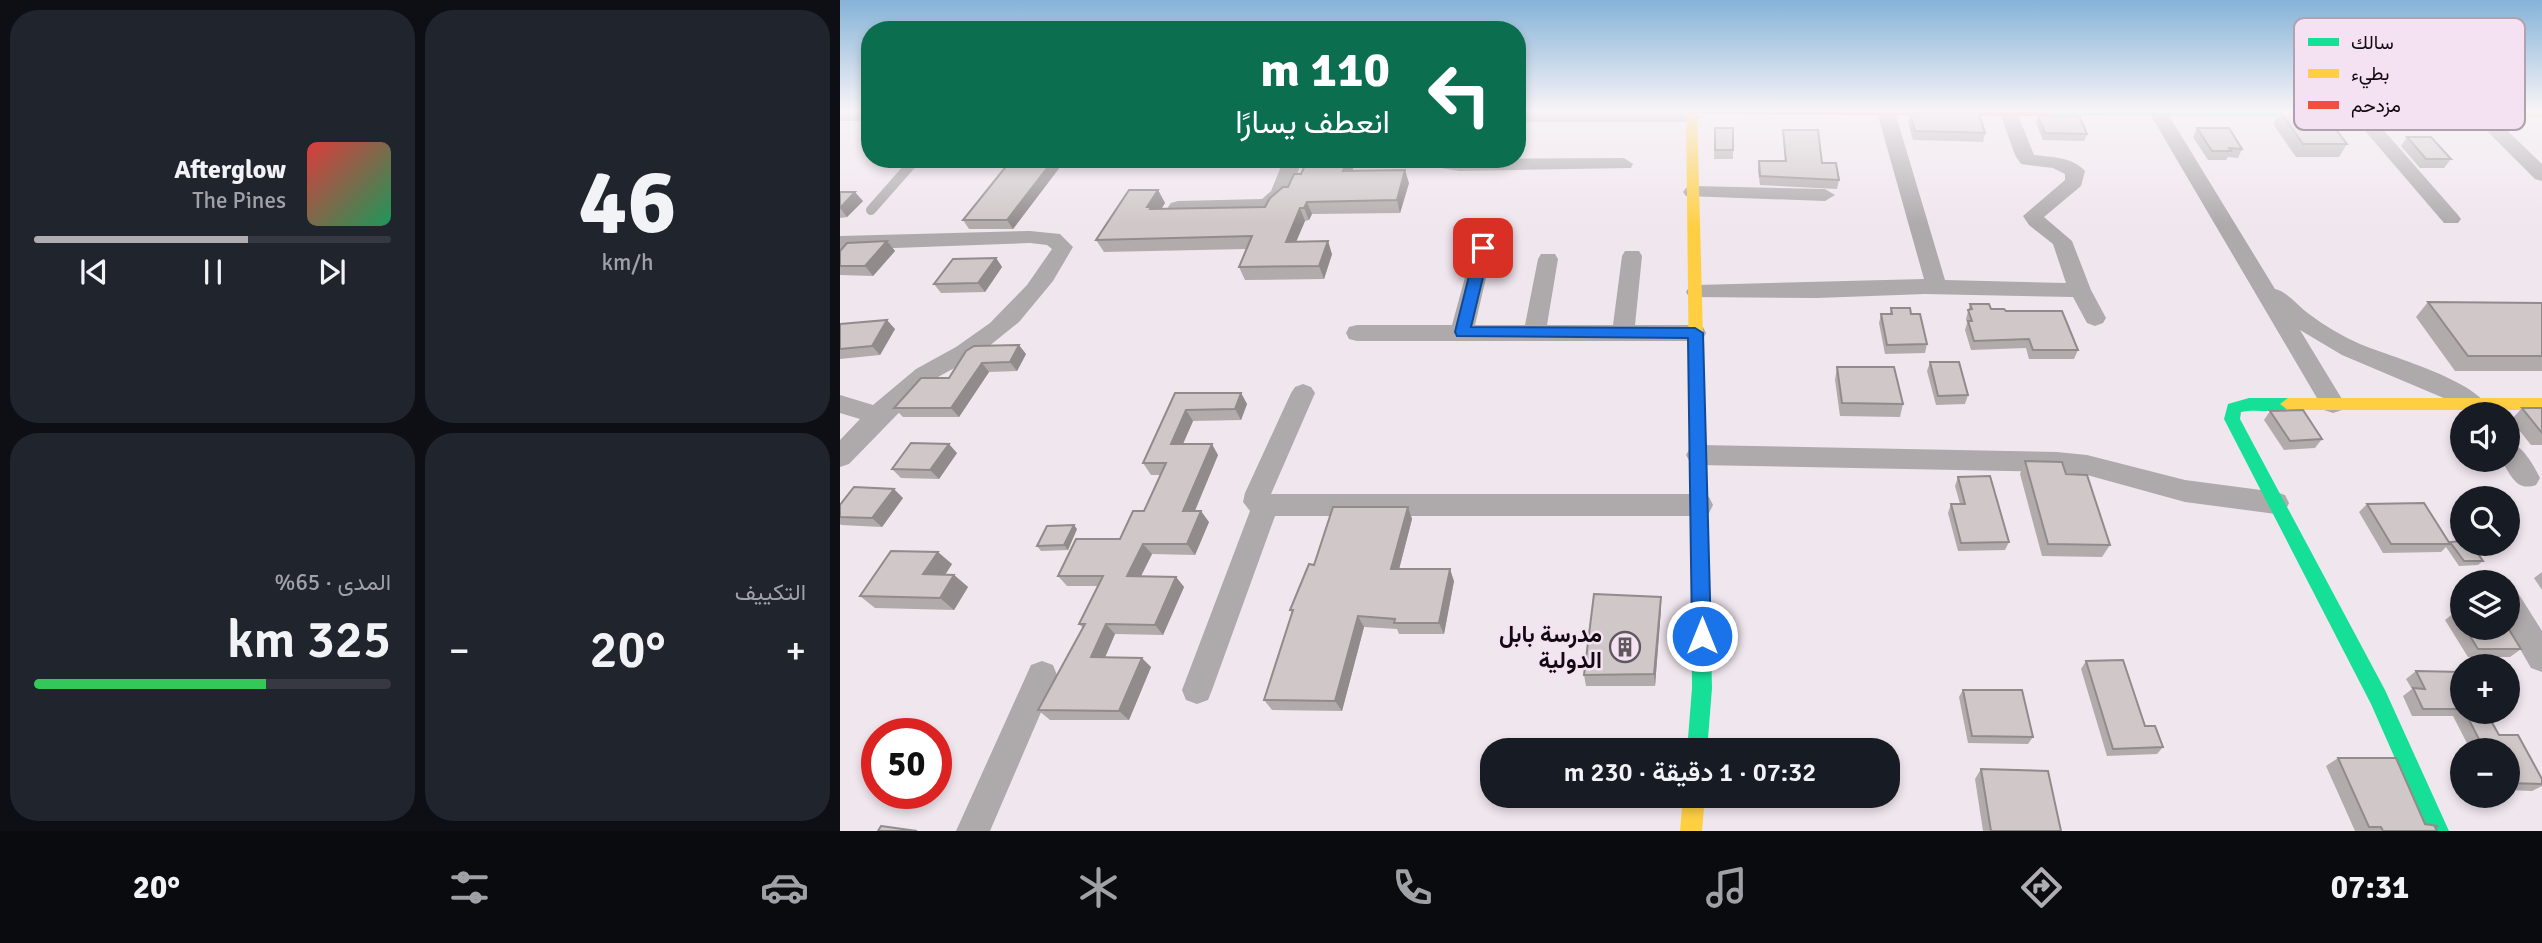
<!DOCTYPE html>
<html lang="ar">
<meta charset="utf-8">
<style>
body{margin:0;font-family:Signika,Vazirmatn,sans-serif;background:#20242c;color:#f1f3f6;direction:rtl;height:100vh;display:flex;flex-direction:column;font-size:26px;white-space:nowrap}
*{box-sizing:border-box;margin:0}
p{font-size:23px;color:#9ea1a6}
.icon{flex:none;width:38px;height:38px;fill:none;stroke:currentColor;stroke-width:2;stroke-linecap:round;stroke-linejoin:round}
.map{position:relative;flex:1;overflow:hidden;direction:ltr}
.drawer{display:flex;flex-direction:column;gap:10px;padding:10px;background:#0d0f14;width:840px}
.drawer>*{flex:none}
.banner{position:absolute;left:21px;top:21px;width:665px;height:147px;border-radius:28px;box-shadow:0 4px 10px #0003;direction:rtl;background:#0b6e4f;color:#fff;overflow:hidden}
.controls{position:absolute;left:1610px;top:402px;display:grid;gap:14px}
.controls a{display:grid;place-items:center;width:70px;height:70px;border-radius:50%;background:#171b24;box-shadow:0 4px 10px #0003;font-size:35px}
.speed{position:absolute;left:21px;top:718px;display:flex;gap:14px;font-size:35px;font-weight:700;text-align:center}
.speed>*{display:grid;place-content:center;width:91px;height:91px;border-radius:50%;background:#171b24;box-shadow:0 4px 10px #0003;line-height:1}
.speed .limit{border:10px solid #d22;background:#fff;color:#111}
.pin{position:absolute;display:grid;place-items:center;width:60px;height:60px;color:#fff;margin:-30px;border-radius:14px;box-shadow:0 4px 10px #0006}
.me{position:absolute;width:77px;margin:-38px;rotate:0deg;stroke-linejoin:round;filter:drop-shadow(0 0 5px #0008)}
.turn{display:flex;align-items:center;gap:24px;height:147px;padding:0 21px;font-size:32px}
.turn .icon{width:91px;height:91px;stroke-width:2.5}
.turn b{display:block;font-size:49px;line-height:60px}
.big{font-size:52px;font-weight:600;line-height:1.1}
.drawer .card{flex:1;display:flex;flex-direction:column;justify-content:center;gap:10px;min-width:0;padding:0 24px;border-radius:28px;background:#20242c}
.drawer .dial{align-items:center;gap:0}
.dial b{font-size:91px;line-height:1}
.song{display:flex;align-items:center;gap:21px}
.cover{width:84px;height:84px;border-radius:10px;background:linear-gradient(135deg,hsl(0 70% 55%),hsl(150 70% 35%))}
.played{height:7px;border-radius:4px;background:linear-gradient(90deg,#afadb2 60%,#363941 60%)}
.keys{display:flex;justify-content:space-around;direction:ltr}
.heat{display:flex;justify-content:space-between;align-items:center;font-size:38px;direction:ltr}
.charge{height:10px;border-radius:5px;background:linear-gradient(90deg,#34c759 65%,#363941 0)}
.drawer .tiles{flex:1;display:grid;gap:10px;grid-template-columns:repeat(2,1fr)}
.trip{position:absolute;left:640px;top:738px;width:420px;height:70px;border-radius:28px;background:#171b24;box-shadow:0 4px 10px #0003;font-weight:600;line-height:70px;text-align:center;direction:rtl}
.menu{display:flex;height:112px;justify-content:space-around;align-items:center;background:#090b0e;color:#9ea1a6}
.menu .icon{width:49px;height:49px}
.menu .current{color:#afadb2}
.menu b{font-size:32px;color:#f1f3f6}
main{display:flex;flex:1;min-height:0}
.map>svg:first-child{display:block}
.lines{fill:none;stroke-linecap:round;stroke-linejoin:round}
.lane{stroke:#aea9ab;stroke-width:10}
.street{fill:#aea9ab;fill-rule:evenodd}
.fast{fill:#16e098;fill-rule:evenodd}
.slow{fill:#ffcf43;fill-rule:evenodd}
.jam{fill:#f24e42;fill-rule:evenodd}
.wall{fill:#b2abac}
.shaded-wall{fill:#918b8c}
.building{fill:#cfc7c8;stroke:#918b8c;stroke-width:2}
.route{fill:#1a73e8;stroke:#114b97;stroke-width:2}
.labels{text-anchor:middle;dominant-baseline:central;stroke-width:5;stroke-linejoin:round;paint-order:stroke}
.near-poi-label{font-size:23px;font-weight:bold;fill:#110b11;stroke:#f4e2f2;text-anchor:end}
.key{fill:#f4e2f2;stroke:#b0a2ae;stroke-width:2}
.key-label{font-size:19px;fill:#110b11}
</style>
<main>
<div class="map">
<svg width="1702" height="831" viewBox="0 0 1702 831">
<rect width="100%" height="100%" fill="#f0e6ee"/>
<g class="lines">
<path class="lane" d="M31,210l45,-51"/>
<g class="street">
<path d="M1039,110l16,2 50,168 121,3 -13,-39 -24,-19 -6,-9 42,-36v-6l-12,-6 -32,-4 -6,-9 -15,-42 2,-3h14l18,45c17,2 39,2 51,16l-4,15 -37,31 28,24 19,49 15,28 -3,5 -8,3 -8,-3 -14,-26 -148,-3 -108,4 -128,-1 -3,-5 3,-5 8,-2 227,-6 -47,-167z"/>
<path d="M1313,110h10l5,4 107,175c13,3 23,17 34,25 16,12 33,22 51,30 31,13 113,35 129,64l-3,6h-18l-22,-15 -104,-44 -42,-25 45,74 -3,6 -9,3 -9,-3 -174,-296z"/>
<path d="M1514,110h12l92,105 3,4 -3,4h-14l-90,-105 -3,-4z"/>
<path d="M1641,110l6,1 55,53v17l-7,-2 -60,-60 -3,-4 3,-4z"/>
<rect x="0" y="111" width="30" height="10"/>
<path d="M677,112h174l9,5 -9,5h-174z"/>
<path d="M784,158l9,6 -2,4 -172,3 -18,-3 -9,-9z"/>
<path d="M444,159h18c-5,15 -8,34 -21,45 -20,16 -77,9 -103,9l-7,-2 -3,-4 3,-4 7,-2 84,-2 9,-8z"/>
<path d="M853,186l132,3 10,6 -10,6 -139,-5 -3,-4 3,-4z"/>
<path d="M190,231l30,3 13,13 -20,34 -34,41 -41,33 -40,22 -17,13 -72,74 -9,3v-27l20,-21 -20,-6v-18l33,10 43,-36 40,-22 34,-24 37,-38 25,-36 -5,-4 -17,-2 -190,7v-14z"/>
<path d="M643,241l7,2 3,5 -18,77h50l13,-66 3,-5h14l3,5 -11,66h66l9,-69 3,-5h14l3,5 -7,69h60l8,2 3,6 -3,6 -8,2h-338l-8,-2 -3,-6 3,-6 8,-2h95l21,-77 3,-5z"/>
<path d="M463,384l8,3 4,6 -44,101h429l9,3 4,8 -4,8 -9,3h-425l-63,174 -4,10 -11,4 -11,-4 -4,-10 68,-179 -7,-9 2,-9 46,-100 4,-6z"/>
<path d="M1668,441c15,5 25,23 32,37l-4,7c-20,7 -25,-10 -35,-25h7z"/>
<path d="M859,445l358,7 30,3 98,25 91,12 9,3 4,8 -4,8 -9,3 -91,-12 -98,-27 -30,-3 -358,-7 -9,-3 -4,-7 4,-7z"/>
<path d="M1668,589l10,4 24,38v41l-11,-4 -23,-40z"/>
<path d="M202,661l11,4 4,10 -67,156h-34l75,-166z"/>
</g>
<g class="fast">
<path d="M1208,110l326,1 6,3 -6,3 -330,-2 -2,-2z"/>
<path d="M1409,398h39l8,6c-11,12 -39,4 -55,8l-1,7 145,271 64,141h-22l-56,-127 -147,-285 4,-15z"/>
<path d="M860,554l6,3 3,5 3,126 -5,63h-20l5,-63 -1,-126 3,-5z"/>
</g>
<g class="slow">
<path d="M846,110h11l12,452 -3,5 -6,3 -6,-3 -3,-5z"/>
<path d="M1534,111l168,1v6l-172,-2v-4z"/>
<path d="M1448,398h254v12h-254l-8,-6z"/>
<path d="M843,796h22l-3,35h-22z"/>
</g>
<path class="jam" d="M846,110h362l6,3 -6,3 -357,-2 -4,-1z"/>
</g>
<g class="wall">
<path d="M1440,111l67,33 -8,13h-43l-23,-33z"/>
<path d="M1070,114l75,19 -2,9 -26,-1 -44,-1 -5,-17z"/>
<path d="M1198,116l49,18 -3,7 -41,-1 -7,-17z"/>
<path d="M875,128h18v31h-19z"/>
<path d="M1357,128l45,21 -4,9 -10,-1 -2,3h-18l-15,-23z"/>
<path d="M943,130l39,33 17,17 -2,9 -77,-4 -2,-15 1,-9h26l-2,-22z"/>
<path d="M1567,137l44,22 -7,9h-24l-19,-22z"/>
<path d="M468,159h49l-5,12 57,12 -9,30 -88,1 -3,6 -4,1 -9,20 36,13 -8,25 -79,1 -6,-13 7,-18 -142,3 -8,-12 62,-50 7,13 -4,6 104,-2 36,-33z"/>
<path d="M220,167l-47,62h-44l-6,-9z"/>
<path d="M0,192l23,9 -16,16 -7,1z"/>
<path d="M47,241l8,10 -22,25 -33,-1v-24z"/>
<path d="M156,258l6,9 -17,25 -44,1 -7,-9z"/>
<path d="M1588,302l114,1v68h-87l-39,-54z"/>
<path d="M1130,304l36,7 72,39 -4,9h-45l-3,-11 -55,2 -6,-20 2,-7 -1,-4z"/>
<path d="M1051,308l20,6 16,30 -2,9 -40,1 -6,-31 2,-9h9z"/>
<path d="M0,324l55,5 -15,26 -40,4z"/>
<path d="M126,351l60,3 -9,17 -28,1 -30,45h-56l-9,-9 55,-30z"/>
<path d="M1090,362l38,33 -3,9 -29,1 -9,-34z"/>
<path d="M997,367l66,37 -3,13 -60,-1 -5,-36z"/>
<path d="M335,393h66l6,11 -6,16 -48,1 -10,23 35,11 -23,56 14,11 -14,33 -43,-1 -11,22 35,1 8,10 -21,48 -48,-1 -10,23 46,10 -22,53h-79l-12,-10 45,-82 -4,-4 19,-38h-31l-9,-10 62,-37 24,-28 17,-36h-10l-8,-12z"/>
<path d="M1682,408h20v37h-11l-20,-25z"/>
<path d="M1430,411l52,28 -7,9 -31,2 -20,-30z"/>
<path d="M117,453l-18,26 -38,-1 -9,-9z"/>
<path d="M1185,461l41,13 44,71 -8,12 -60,-1 -22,-82z"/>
<path d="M1118,477l51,65 -4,8 -47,1 -10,-38 3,-9h9l-5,-18z"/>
<path d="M63,498l-21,29 -41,-2 -1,-1v-19z"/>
<path d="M1527,504l82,39 1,-1 33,19 -5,4 -19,1 -13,-19 -5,5 -58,1 -24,-41z"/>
<path d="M568,507l4,12 -13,50 55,12 -10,53h-45l-2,-5 -33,-2 -22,84 -70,-1 -8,-10 28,-86 -2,-4 24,-45z"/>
<path d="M237,529l-9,21 -27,1 -4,-5z"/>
<path d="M112,564l-7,11h9l14,12 -14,23 -79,-2 -15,-12z"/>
<path d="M1702,572v18l-8,-12z"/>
<path d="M821,609l-6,77h-69l-2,-11z"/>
<path d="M1615,612h7v16h46l13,21 -11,8h-42l-23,-37z"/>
<path d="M1246,661l59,65 18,21 -6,7 -50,2 -26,-87z"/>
<path d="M1576,671l46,1v40h24l13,23 43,44v7l-10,5 -24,-1v-39h-37l-18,-35h-41l-9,-20 9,-7 -6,-10z"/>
<path d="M1123,690l70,47 -5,7 -60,-1 -9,-46z"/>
<path d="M1498,758l87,66 13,2 -3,1 2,4h-82l-29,-65z"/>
<path d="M1141,769l80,62h-78l-8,-52z"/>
</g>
<g class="shaded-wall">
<path d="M214,159h2l4,8 -47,62 -6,-9z"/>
<path d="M508,159h9l-10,25 -4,-13z"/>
<path d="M565,170l4,13 -9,30 -3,-13z"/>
<path d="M318,190l7,13 -9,14 -9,-10z"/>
<path d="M15,192l8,9 -16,16 -7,-9z"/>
<path d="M467,202l5,12 -3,6 -5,-12z"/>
<path d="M460,208l5,13 -14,33 -5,-12z"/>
<path d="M47,241l8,10 -22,25 -8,-10z"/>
<path d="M488,241l4,13 -8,25 -5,-13z"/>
<path d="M156,258l6,9 -17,25 -7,-9z"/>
<path d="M47,320l8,9 -15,26 -8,-9z"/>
<path d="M179,345l7,9 -9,17 -7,-9z"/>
<path d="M142,363l7,9 -30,45 -8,-9z"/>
<path d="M401,393l6,11 -6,16 -6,-11z"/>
<path d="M346,410l7,11 -15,34 -7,-11z"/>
<path d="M109,444l8,9 -18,26 -9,-9z"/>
<path d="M372,444l6,11 -28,67 -7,-11z"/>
<path d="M54,489l9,9 -21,29 -10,-9z"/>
<path d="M568,507l4,12 -16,62 -5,-12z"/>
<path d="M361,511l8,11 -14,33 -8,-11z"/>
<path d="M234,525l3,4 -9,21 -4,-5z"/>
<path d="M303,544l9,10 -16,32 -9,-10z"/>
<path d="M98,552l14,12 -15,23 -14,-13z"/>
<path d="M610,569l4,12 -10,53 -5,-11z"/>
<path d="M114,575l14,12 -14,23 -14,-12z"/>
<path d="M336,577l8,10 -21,48 -8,-10z"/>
<path d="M821,597v12l-6,77 -1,-12z"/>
<path d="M518,616l6,11 -22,84 -7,-10z"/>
<path d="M266,624l9,10 -14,33 -10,-10z"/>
<path d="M302,658l9,9 -22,53 -10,-9z"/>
</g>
<g class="building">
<path d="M1440,111h42l25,33h-44z"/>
<path d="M1070,114h69l6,19 -26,-1 -44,-1z"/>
<path d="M1198,116h41l8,18 -42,-1z"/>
<rect x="875" y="128" width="18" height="22"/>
<path d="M1357,128h32l13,21 -13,-1 2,3h-19z"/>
<path d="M943,130h35l4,33h14l3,17 -79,-4 -1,-15h27z"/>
<path d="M1567,137h24l20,22h-25z"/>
<path d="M172,159h42l-47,61h-44z"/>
<path d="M468,159h40l-5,12 62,-1 -8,30 -90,2 -3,6h-4l-14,34 42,-1 -9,25 -80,1 13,-31 -156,4 33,-50h29l-11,17h4l-1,2 115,-2 5,-9 13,-11h5l6,-13h7z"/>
<path d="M0,192h15l-15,16z"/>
<path d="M47,241l-22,25h-25v-15l7,-8z"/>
<path d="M156,258l-18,25 -44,1 19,-25z"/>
<path d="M1588,302l114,1v53h-74z"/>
<path d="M1130,304h19l2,5h13l2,2h56l16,39h-45l-4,-11 -55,2 -6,-20h4l-4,-11 4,-1z"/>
<path d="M1051,308h19l1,6h9l7,30 -40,1 -6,-31h11z"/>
<path d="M47,320l-15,26 -32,3v-25z"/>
<path d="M179,345l-9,17 -28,1 -31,45h-57l27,-30h28l17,-27 8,-5z"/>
<path d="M1090,362h29l9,33 -30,1z"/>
<path d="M997,367h57l9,37 -61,-1z"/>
<path d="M335,393h66l-6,16 -49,1 -15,34h41l-29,67h18l-14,33h-44l-16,32 49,1 -21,48 -49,-1 -15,33 51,1 -23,53 -81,-1 47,-86h-6l24,-48h-45l18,-37h44l13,-28h11l22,-48h-23z"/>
<path d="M1682,408h20v25z"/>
<path d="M1463,410l19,29 -32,2 -20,-30z"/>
<path d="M71,443l38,1 -19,26 -38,-1z"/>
<path d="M1185,461l37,1 4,12 21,1 23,70 -62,-1z"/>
<path d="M1150,476l19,66 -48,1 -10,-39h14l-7,-27z"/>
<path d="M14,487l40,2 -22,29 -32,-1v-12z"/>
<path d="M1584,503l26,41h-59l-24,-40z"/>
<path d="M493,507h75l-17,62h59l-11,54h-45l1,-4 -37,-3 -23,85 -71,-1 29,-90h-3l19,-46 5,1z"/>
<path d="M234,525l-10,20 -27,1 10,-20z"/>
<path d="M1622,541v3h9l12,17h-19l-14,-19z"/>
<path d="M51,551l47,1 -15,22 31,1 -14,23 -80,-2z"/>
<path d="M754,594l67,3 -7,77 -70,1z"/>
<path d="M1615,612h7v11z"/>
<path d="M1625,628h43l13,21h-43z"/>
<path d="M1283,660l22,66h10l8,21 -50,2 -27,-88z"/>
<path d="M1576,671l46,1v37h-39l-10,-21 12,1z"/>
<path d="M1123,690h59l11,47 -61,-1z"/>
<path d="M1625,712h21l13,23h19l24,44v5l-34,-1v-32h-23z"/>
<path d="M1498,758h58l29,66 13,2 -3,1 2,4h-54l-2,-4h-12z"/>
<path d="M1141,769l67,2 13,60h-70z"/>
<path d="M41,826l36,5h-39z"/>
</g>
<linearGradient id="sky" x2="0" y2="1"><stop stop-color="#85b3d8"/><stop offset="0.49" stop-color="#f8f4f7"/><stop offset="1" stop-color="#f8f4f7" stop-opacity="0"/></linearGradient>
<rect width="1702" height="226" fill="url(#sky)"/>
<path class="route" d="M643,244l7,4 -19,79 224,1 8,5 8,303 -3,6 -6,2 -7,-2 -3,-6 -4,-298 -231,-2 -2,-4 21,-84z"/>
<defs>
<g id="building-ring" transform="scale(1.575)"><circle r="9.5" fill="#f4e2f2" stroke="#5f585e" stroke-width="1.5"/><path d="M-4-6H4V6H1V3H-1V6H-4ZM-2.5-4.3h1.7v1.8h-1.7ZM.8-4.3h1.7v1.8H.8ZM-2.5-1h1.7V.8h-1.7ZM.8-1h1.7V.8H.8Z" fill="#5f585e"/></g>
</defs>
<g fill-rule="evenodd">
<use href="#building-ring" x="785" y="647"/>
</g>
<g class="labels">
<g class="near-poi-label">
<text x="762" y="634">مدرسة بابل<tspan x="762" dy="26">الدولية</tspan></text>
</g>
</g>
<rect x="1454" y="18" width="231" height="112" rx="10" class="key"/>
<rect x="1468" y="38" width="31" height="8" fill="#16e098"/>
<rect x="1468" y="69" width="31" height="9" fill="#ffcf43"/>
<rect x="1468" y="101" width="31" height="8" fill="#f24e42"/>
<g class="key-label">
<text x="1511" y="49">سالك</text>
<text x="1511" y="80">بطيء</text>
<text x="1511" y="112">مزدحم</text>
</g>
</svg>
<div class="controls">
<a><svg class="icon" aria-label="sound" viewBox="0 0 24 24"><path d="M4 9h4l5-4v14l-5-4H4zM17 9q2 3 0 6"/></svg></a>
<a><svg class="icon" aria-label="search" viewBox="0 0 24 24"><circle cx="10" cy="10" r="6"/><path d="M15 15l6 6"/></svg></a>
<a><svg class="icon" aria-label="layers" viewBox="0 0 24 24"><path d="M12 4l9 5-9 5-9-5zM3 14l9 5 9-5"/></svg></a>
<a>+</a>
<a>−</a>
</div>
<div class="speed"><div class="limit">50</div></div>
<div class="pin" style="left:643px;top:248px;background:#d93025"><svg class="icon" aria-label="arrive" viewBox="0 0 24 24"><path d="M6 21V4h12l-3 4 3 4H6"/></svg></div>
<svg class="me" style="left:862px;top:636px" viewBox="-20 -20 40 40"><circle r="17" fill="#1a73e8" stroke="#fff" stroke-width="3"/><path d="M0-11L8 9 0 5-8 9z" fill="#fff"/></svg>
<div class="trip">07:32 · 1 دقيقة · 230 m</div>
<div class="banner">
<div class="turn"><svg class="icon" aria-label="left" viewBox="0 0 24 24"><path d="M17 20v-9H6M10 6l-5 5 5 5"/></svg><div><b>110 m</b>انعطف يسارًا</div></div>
</div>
</div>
<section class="drawer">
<div class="tiles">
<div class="card dial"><b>46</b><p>km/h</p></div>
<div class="card">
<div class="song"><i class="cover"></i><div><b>Afterglow</b><p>The Pines</p></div></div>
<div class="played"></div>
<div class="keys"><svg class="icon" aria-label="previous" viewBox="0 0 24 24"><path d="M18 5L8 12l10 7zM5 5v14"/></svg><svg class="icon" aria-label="pause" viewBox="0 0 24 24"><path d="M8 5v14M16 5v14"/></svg><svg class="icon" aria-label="next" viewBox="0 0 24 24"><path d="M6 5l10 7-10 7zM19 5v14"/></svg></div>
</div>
<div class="card"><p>التكييف</p>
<div class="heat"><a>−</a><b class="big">20°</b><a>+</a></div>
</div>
<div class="card"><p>المدى · 65%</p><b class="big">325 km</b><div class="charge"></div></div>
</div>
</section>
</main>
<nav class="menu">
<b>07:31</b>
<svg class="icon current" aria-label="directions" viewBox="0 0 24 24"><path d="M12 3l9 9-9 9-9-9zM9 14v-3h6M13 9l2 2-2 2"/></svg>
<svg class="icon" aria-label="music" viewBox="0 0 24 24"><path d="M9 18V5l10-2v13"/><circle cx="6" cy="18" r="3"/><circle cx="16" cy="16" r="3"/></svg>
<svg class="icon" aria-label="phone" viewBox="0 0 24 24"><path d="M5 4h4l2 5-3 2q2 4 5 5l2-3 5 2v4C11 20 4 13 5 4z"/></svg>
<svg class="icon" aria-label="climate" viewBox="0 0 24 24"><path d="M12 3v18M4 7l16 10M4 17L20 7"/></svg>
<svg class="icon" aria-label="car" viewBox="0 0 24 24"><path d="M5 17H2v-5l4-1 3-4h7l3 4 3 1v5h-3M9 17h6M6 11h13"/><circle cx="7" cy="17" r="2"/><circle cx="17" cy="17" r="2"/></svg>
<svg class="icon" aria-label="filters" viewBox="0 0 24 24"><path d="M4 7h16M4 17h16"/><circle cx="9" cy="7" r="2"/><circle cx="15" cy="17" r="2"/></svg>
<b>20°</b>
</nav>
